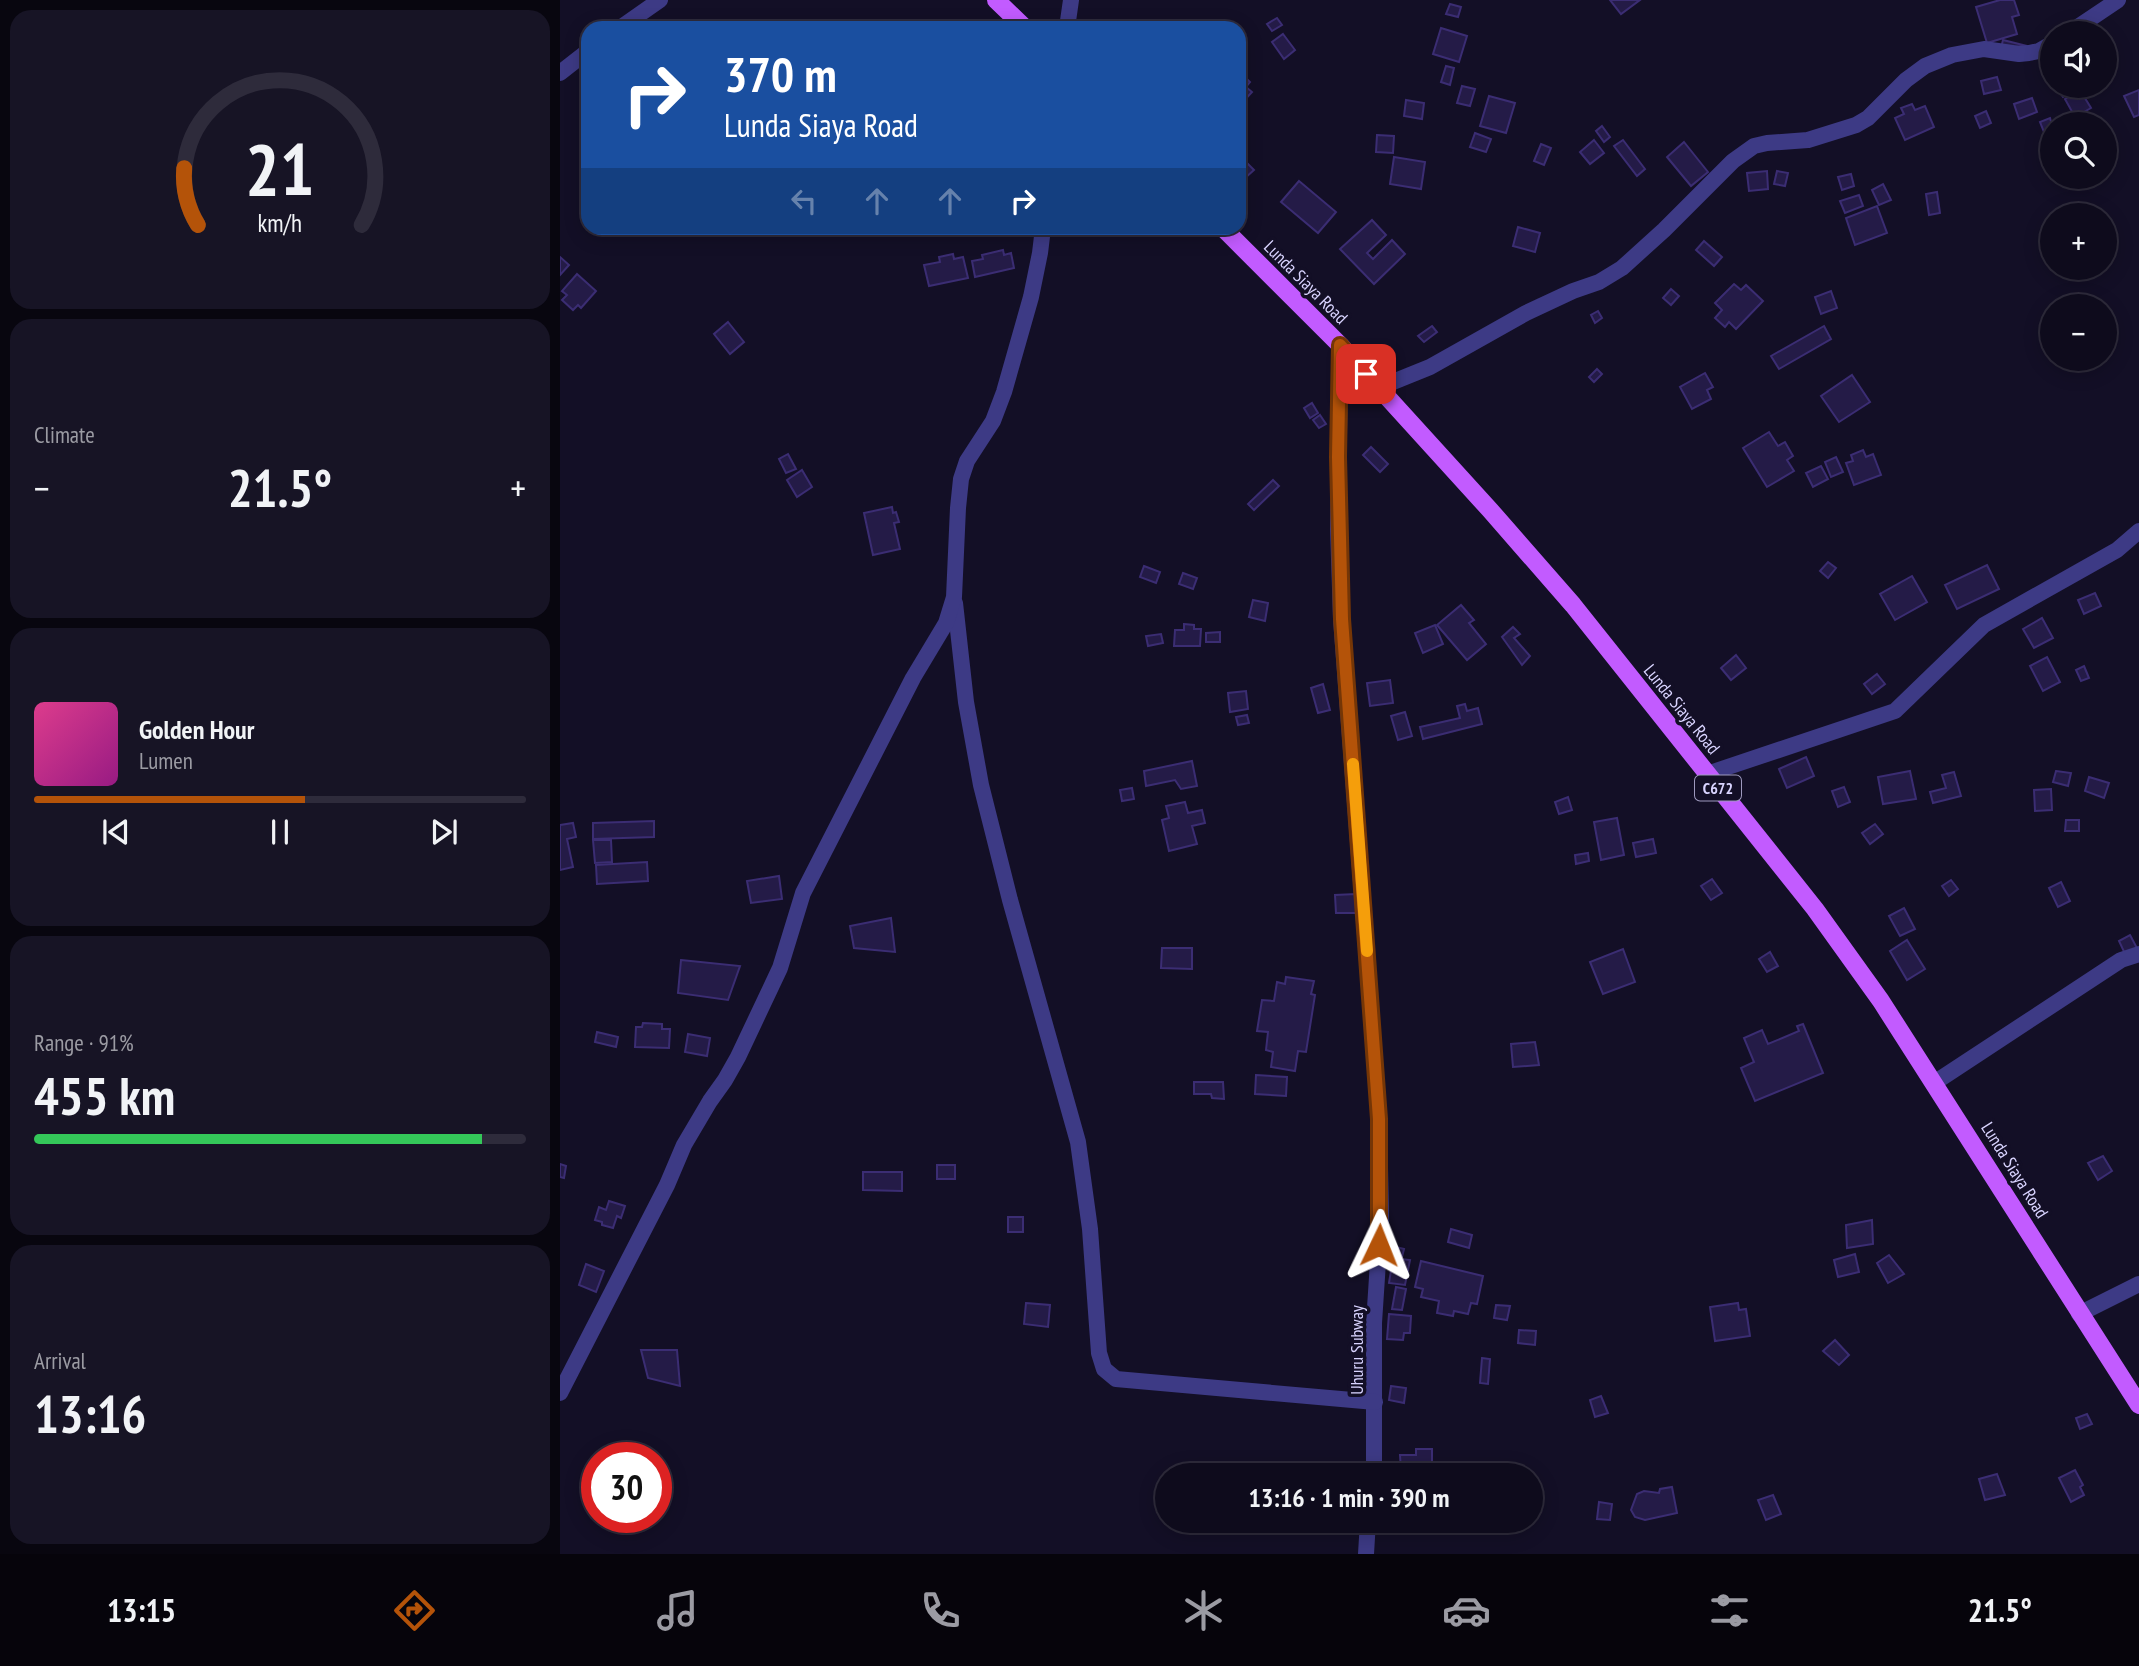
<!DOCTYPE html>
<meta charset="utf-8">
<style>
body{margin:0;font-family:"PT Sans Narrow",sans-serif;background:#171425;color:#f1f3f6;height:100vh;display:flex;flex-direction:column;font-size:26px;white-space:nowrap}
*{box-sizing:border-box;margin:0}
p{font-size:23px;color:#9b9ba3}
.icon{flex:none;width:38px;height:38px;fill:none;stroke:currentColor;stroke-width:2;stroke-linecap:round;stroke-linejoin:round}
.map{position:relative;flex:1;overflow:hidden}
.drawer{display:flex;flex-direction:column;gap:10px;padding:10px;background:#08060f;width:560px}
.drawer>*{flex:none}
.banner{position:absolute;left:21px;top:21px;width:665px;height:214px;border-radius:21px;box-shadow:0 4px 18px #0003,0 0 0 2px #2e2b3b;background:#1a4fa0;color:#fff;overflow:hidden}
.buttons{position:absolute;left:1480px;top:21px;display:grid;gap:14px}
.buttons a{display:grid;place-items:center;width:77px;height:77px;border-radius:50%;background:#0e0b1c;box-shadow:0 4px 18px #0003,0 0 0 2px #2e2b3b;font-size:35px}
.speed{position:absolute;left:21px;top:1442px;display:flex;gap:14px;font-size:35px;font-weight:700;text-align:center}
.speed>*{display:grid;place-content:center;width:91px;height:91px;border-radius:50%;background:#0e0b1c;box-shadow:0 4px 18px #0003,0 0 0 2px #2e2b3b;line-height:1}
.speed .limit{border:10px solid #d22;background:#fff;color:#111}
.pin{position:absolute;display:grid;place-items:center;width:60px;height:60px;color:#fff;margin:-30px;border-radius:14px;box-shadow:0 4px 10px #0006}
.me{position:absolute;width:77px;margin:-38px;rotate:2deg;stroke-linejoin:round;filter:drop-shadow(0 0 5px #0008)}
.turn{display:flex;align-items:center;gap:24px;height:147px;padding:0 28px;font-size:32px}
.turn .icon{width:91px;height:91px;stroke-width:2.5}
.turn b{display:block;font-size:49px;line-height:60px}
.lanes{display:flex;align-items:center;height:66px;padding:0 28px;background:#0003;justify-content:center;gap:35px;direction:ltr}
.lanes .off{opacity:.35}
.big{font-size:52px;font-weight:700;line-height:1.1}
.drawer .tile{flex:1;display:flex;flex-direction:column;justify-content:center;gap:10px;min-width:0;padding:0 24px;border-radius:21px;background:#171425}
.drawer .dial{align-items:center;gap:0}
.dial svg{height:182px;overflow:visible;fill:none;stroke:#2e2b3b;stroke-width:7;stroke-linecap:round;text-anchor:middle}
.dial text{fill:#f1f3f6;stroke:none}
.song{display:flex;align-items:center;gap:21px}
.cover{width:84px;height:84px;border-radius:10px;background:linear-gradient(135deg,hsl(330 70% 55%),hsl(310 70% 35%))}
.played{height:7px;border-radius:4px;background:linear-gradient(90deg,#b45309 55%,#2e2b3b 55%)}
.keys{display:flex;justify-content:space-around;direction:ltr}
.heat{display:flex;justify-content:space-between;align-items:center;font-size:38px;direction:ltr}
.charge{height:10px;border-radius:5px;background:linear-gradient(90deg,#34c759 91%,#2e2b3b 0)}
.trip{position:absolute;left:595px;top:1463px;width:388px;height:70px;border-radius:35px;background:#0e0b1c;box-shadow:0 4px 18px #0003,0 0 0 2px #2e2b3b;font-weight:700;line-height:70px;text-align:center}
.tabs{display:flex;height:112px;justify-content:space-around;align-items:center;background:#06040b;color:#9b9ba3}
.tabs .icon{width:49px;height:49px}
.tabs .selected{color:#b45309}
.tabs b{font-size:32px;color:#f1f3f6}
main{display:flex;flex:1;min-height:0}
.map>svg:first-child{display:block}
.building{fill:#241b47;stroke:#3b2d73;stroke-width:2}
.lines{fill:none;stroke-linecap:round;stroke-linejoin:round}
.street{stroke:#3d3a85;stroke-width:16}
.primary{stroke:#c25bff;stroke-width:18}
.route-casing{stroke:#753606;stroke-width:18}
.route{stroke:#b45309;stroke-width:12}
.slow{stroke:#f59e0b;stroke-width:12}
.labels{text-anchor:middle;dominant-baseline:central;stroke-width:7;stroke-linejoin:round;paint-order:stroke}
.shield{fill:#130f26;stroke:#9e99be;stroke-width:2}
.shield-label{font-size:16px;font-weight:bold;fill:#d9d4ff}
.street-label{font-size:18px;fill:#d9d4ff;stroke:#130f26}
</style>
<main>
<section class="drawer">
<div class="tile dial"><svg viewBox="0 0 100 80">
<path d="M14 69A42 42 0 1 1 86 69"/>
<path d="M14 69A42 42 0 0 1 8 44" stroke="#b45309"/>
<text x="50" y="56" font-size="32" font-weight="700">21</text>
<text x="50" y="72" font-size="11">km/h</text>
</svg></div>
<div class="tile"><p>Climate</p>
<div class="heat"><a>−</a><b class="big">21.5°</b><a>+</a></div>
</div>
<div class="tile">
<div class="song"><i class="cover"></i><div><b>Golden Hour</b><p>Lumen</p></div></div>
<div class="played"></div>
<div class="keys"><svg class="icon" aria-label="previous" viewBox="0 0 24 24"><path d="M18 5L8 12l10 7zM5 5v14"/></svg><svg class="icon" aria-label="pause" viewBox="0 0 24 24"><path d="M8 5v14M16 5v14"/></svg><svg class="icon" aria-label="next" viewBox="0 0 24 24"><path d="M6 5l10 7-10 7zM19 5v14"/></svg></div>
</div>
<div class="tile"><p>Range · 91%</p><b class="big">455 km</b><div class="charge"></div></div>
<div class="tile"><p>Arrival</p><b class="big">13:16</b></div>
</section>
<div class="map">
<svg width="1579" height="1554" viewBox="0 0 1579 1554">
<rect width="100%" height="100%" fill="#130f26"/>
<g class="building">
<path d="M1050,0h30l-19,14z"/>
<path d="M1440,0h14l5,15 -7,2 5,17 -30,9 -11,-36z"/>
<path d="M890,4l11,3 -3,10 -12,-3z"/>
<path d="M717,18l5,7 -10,6 -5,-7z"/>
<path d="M881,28l26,8 -8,26 -26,-8z"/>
<path d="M723,34l12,16 -11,9 -12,-17z"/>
<path d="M1443,40l24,6 -26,2z"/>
<path d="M886,66l8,2 -4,17 -9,-3z"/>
<path d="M682,74l8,8 -4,5 6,5 -13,14v-29z"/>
<path d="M1437,77l4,13 -17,4 -3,-13z"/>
<path d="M902,86l13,3 -5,17 -13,-3z"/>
<path d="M1496,86h20l2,2 -15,9z"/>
<path d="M1520,90l11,18 -16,9 -10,-18z"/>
<path d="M1579,90v25l-5,2 -10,-21z"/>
<path d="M929,96l26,7 -9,30 -26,-7z"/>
<path d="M1472,98l5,14 -18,7 -5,-15z"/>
<path d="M846,100l18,3 -2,16 -18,-3z"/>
<path d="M1352,104l3,6 10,-4 9,21 -29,13 -10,-22 9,-4 -3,-6z"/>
<path d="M1426,111l5,12 -11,5 -5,-12z"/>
<path d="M1490,118l3,11 -9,3 -4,-10z"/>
<path d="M1042,126l8,11 -6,5 -8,-11z"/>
<path d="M915,133l16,6 -5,13 -16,-5z"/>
<path d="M817,135l17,1 -1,17 -17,-1z"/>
<path d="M1034,140l10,13 -14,11 -10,-12z"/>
<path d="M1063,140l22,29 -8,7 -23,-30z"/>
<path d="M1124,142l24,30 -17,14 -24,-29z"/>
<path d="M981,144l10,4 -7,17 -10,-4z"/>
<path d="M834,157l31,5 -4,27 -31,-5z"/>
<path d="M685,161l9,9 -9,8 -6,-7v-4z"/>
<path d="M1207,171l1,18 -19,2 -2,-18z"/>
<path d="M1217,171l11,2 -3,13 -11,-2z"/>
<path d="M1291,174l3,12 -12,4 -4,-13z"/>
<path d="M739,181l37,31 -18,21 -37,-31z"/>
<path d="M1323,184l8,16 -12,5 -7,-15z"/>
<path d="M1377,192l3,21 -11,2 -3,-21z"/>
<path d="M1299,195l4,11 -18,7 -5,-12z"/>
<path d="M1317,206l10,27 -32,12 -9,-27z"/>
<path d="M812,220l14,15 -19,18 6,6 19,-19 13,14 -31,30 -34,-35z"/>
<path d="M958,227l22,6 -5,19 -22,-6z"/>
<path d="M1144,241l18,16 -8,9 -18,-16z"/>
<path d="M443,250l1,5 7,-2 3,15 -39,9 -3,-16 11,-2 -1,-4z"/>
<path d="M393,254l1,5 9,-2 5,21 -39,8 -5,-21 16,-3 -1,-5z"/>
<path d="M0,257l9,8 -9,10z"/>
<path d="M17,274l19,17 -15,17 -3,-3 -5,5 -11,-10 5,-5 -5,-4z"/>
<path d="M1174,284l7,6 5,-5 17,16 -27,28 -7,-7 -4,5 -10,-9 7,-8 -7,-7z"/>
<path d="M1111,289l8,7 -8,9 -8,-7z"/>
<path d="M1271,291l6,17 -16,6 -6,-17z"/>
<path d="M1038,311l4,7 -7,5 -4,-8z"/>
<path d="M168,322l16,20 -14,12 -16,-20z"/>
<path d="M872,326l5,6 -13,10 -6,-6z"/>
<path d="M1264,326l7,13 -52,30 -8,-13z"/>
<path d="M1037,369l5,5 -8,8 -5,-5z"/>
<path d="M1145,373l8,14 -6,3 4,9 -19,10 -12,-22z"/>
<path d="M1292,375l18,27 -31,20 -18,-26z"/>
<path d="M752,403l6,10 -8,5 -6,-10z"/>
<path d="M760,415l6,9 -7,4 -6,-8z"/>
<path d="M1209,432l9,14 7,-4 8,14 -6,4 7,11 -27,16 -24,-39z"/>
<path d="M811,447l17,17 -8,8 -17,-17z"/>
<path d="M1303,450l3,7 7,-3 8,21 -27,10 -8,-22 7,-2 -2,-6z"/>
<path d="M228,454l8,15 -10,4 -7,-14z"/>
<path d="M1276,457l7,15 -12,5 -6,-15z"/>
<path d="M1261,466l7,13 -15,8 -7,-14z"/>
<path d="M242,470l10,17 -15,10 -10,-17z"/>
<path d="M713,480l6,6 -25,24 -6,-6z"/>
<path d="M332,507l1,6 3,-1 3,10 -5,1 6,26 -27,6 -9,-42z"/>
<path d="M1268,562l8,6 -8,10 -8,-7z"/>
<path d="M1427,565l12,24 -42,20 -12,-24z"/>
<path d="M584,566l16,6 -4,11 -16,-6z"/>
<path d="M623,573l14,5 -4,11 -14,-5z"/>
<path d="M1352,576l15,26 -32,18 -15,-26z"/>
<path d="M1535,593l6,13 -17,8 -6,-14z"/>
<path d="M693,600l15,3 -3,18 -16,-4z"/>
<path d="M901,605l13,15 -5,3 17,21 -19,16 -30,-35z"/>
<path d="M1482,618l11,20 -19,10 -11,-19z"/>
<path d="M624,624l10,1v4h7l-1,17h-26l1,-16h9z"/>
<path d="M875,625l8,19 -20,9 -8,-20z"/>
<path d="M953,627l7,7 -6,4 16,18 -8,9 -20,-28z"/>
<path d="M660,632v10h-14v-9z"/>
<path d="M601,634l2,9 -15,3 -2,-10z"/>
<path d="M1176,655l10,13 -15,12 -10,-12z"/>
<path d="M1487,657l13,25 -17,9 -13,-25z"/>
<path d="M1524,666l5,12 -8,3 -5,-11z"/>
<path d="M1317,674l8,10 -13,10 -8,-10z"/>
<path d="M830,680l3,23 -23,3 -3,-23z"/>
<path d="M763,684l7,26 -12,3 -7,-25z"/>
<path d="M686,691l2,18 -18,3 -2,-19z"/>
<path d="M905,704l2,7 11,-3 4,16 -59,15 -3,-12 40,-9 -3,-12z"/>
<path d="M845,712l7,24 -14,4 -7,-24z"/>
<path d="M687,715l2,8 -11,2 -2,-8z"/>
<path d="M1246,757l8,19 -27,12 -8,-19z"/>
<path d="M632,761l5,25 -16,3 -6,-9 -29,6 -2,-15z"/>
<path d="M1350,771l6,28 -33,5 -5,-27z"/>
<path d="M1496,771l15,2 -3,13 -15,-4z"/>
<path d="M1394,772l7,24 -28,7 -3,-11 16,-4 -4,-13z"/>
<path d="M1529,777l20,6 -5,15 -19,-7z"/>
<path d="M1284,787l6,15 -12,5 -6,-16z"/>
<path d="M572,788l2,11 -12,2 -2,-11z"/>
<path d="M1491,789l1,21 -17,1 -1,-21z"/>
<path d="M1008,797l4,13 -13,4 -4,-12z"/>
<path d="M625,802l3,11 14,-3 3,13 -13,3 5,18 -28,7 -7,-31 7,-2 -3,-12z"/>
<path d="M1057,818l7,37 -23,5 -7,-38z"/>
<path d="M1506,820h13v11h-14z"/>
<path d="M94,821v16l-61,2v-16z"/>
<path d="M13,823l3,14 -9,2 6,28 -13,3v-45z"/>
<path d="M1315,824l8,10 -13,10 -8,-11z"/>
<path d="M1093,839l3,14 -20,4 -3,-14z"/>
<path d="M33,840h18l1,22 -17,1z"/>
<path d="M1028,853l1,8 -13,3 -1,-9z"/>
<path d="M87,862l1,19 -51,3 -1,-19z"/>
<path d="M219,876l3,23 -31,4 -4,-22z"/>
<path d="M1152,879l10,14 -11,7 -10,-14z"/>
<path d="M1391,880l7,9 -9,7 -7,-10z"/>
<path d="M1501,882l9,19 -12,6 -9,-19z"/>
<path d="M796,894l1,19h-21l-1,-18z"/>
<path d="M1344,908l11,21 -15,7 -11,-20z"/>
<path d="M331,918l4,34 -41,-4 -4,-22z"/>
<path d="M1570,935l8,15 -12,6 -7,-15z"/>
<path d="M1347,940l18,29 -18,11 -17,-29z"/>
<path d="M602,948h30v21l-31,-1z"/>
<path d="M1063,949l12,33 -32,12 -13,-32z"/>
<path d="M1210,952l8,14 -11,6 -8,-13z"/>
<path d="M121,960l59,6 -12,34 -50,-7z"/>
<path d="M726,977l28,4 -3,13 4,1 -9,57 -8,-1 -3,20 -24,-4 2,-15 -7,-2 2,-18 -11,-1 5,-31 12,1 3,-19 8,2z"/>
<path d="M83,1023l19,1v5h8l-1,19 -34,-1 1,-20h6z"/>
<path d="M1243,1024l20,49 -68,28 -14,-33 13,-6 -10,-24 18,-8 6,14 31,-13 -2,-5z"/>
<path d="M37,1032l21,5 -2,10 -21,-5z"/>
<path d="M128,1034l22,4 -3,18 -22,-4z"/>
<path d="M975,1042l4,23 -26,2 -2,-23z"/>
<path d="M696,1075l31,2 -1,19 -31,-2z"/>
<path d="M634,1082h29l1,17 -12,-1 -1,-4h-17z"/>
<path d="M1543,1156l9,15 -14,9 -10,-17z"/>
<path d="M0,1164l6,2 -2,12 -4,-1z"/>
<rect x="377" y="1165" width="18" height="14"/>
<path d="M303,1172h39v19l-39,-1z"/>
<path d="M49,1201l16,5 -4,12 -4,-2 -4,12 -11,-3v-3l-7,-2 4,-13 7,3z"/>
<rect x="448" y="1217" width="15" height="15"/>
<path d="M1312,1220l1,24 -26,4 -1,-23z"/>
<path d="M891,1229l21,6 -3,13 -21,-6z"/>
<path d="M832,1246l12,3 -2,8 -12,-3z"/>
<path d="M1295,1254l4,18 -21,5 -4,-17z"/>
<path d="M1329,1255l15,19 -16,9 -11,-20z"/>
<path d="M833,1258l17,2 -5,25 -16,-2z"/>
<path d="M861,1261l62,15 -6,28 -6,-1 -3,11 -14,-3 -1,5 -16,-3 2,-12 -18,-4 2,-8 -8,-2z"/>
<path d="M26,1264l18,7 -8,21 -17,-7z"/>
<path d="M836,1287l10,2 -4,21 -10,-1z"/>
<path d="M466,1303l24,2 -2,22 -24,-3z"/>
<path d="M1178,1303l1,7 7,-1 4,27 -35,5 -5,-34z"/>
<path d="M936,1305l14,1 -3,14 -13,-2z"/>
<path d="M829,1314l22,2 -1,17h-6l-1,7 -16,-1z"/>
<path d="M959,1330l17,1 -1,14 -17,-2z"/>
<path d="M1275,1340l14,15 -10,10 -16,-14z"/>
<path d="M81,1350h36l3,36 -32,-8z"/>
<path d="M922,1358l8,1 -2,25 -8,-1z"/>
<path d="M831,1386l15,2 -2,15 -15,-3z"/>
<path d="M1041,1396l7,17 -13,4 -5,-17z"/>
<path d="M1527,1414l5,10 -12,5 -4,-11z"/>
<path d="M856,1449h16v22h-31l-1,-16h16z"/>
<path d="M1515,1470l8,15 -3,2 4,8 -13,7 -12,-24z"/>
<path d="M1437,1474l8,21 -20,5 -6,-21z"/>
<path d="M1112,1487l5,26 -32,7 -10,-3 -4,-7 6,-16 7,-3 15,2 1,-4z"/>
<path d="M1213,1495l8,19 -15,6 -8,-20z"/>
<path d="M1039,1502l13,2 -2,16 -13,-1z"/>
</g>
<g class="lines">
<g class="street">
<path d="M60,28l40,-28"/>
<path d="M507,28l4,-28"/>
<path d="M1509,33l49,-33"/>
<path d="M0,73l28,-22"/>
<path d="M780,345l-2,184 3,90 38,500 2,97 -7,107v152"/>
<path d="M818,388l52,-21 96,-54 47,-22 26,-9 23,-14 42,-38 69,-69 21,-15 13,-3 41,-3 48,-15 12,-7 38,-38 19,-14 27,-11 32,-6 35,5 10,-1 10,-2 14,-8"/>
<path d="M395,603l11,99 15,83 29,115 68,242 12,87 9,124 5,16 12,10 259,23"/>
<path d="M1147,774l188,-63 89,-86 133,-75 22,-19"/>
<path d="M1374,1083l187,-123 18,-6"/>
<path d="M1519,1314l60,-30"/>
<path d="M0,1393l107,-208 17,-40 26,-44 15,-21 13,-23 42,-89 23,-75 110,-215 33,-55 8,-26 4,-89 3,-29 6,-18 26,-40 11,-29 27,-95 9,-44 3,-25"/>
<path d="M806,1554l2,-33"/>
</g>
<g class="primary">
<path d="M436,0l29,28"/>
<path d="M663,228l117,117 150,165 83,95 242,304 66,92 258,404"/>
</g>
</g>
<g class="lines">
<g class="route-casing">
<path id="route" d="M806,374l-26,-29 -2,112 4,162 37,500v126"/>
</g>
<use href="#route" class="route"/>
<path class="slow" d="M793,764l14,187"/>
</g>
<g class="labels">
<rect class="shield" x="1135" y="775.5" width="46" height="25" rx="5"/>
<g class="shield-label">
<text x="1158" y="788">C672</text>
</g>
<g class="street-label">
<text transform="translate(746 282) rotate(45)">Lunda Siaya Road</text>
<text transform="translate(1122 709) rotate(51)">Lunda Siaya Road</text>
<text transform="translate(1455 1170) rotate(58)">Lunda Siaya Road</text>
<text transform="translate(796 1350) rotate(-90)">Uhuru Subway</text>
</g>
</g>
</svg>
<div class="buttons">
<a><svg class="icon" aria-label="sound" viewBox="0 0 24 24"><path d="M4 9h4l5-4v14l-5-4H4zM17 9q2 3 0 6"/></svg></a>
<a><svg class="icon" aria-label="search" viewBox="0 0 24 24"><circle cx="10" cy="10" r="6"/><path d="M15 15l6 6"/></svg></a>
<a>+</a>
<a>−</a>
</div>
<div class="speed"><div class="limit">30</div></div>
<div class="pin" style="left:806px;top:374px;background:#d93025"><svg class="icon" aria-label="arrive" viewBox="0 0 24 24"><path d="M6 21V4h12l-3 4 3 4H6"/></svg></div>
<svg class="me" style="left:819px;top:1245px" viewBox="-20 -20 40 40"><path d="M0-17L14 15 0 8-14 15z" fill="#b45309" stroke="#fff" stroke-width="4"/></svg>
<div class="trip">13:16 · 1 min · 390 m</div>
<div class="banner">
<div class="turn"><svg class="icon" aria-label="right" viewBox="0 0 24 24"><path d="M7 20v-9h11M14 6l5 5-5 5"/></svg><div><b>370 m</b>Lunda Siaya Road</div></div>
<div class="lanes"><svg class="icon off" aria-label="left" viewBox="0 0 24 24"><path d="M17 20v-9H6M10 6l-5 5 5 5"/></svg><svg class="icon off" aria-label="ahead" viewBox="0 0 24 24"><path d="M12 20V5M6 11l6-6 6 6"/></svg><svg class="icon off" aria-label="ahead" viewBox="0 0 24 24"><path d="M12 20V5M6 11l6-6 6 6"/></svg><svg class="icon" aria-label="right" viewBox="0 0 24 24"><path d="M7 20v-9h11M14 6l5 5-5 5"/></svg></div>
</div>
</div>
</main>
<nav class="tabs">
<b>13:15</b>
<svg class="icon selected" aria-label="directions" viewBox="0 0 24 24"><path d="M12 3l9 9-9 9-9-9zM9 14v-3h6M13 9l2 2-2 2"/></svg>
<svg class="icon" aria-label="music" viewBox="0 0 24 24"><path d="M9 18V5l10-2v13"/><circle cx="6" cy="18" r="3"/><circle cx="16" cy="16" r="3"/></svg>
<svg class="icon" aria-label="phone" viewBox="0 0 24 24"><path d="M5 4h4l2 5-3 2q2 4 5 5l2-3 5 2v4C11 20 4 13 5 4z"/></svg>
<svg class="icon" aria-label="climate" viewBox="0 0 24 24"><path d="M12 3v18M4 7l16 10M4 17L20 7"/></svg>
<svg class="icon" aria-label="car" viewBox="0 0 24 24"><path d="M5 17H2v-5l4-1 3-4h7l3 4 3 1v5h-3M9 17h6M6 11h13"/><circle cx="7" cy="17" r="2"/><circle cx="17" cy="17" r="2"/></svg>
<svg class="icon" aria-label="filters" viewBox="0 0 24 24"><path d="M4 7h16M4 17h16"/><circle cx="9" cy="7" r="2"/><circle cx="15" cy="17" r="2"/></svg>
<b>21.5°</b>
</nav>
